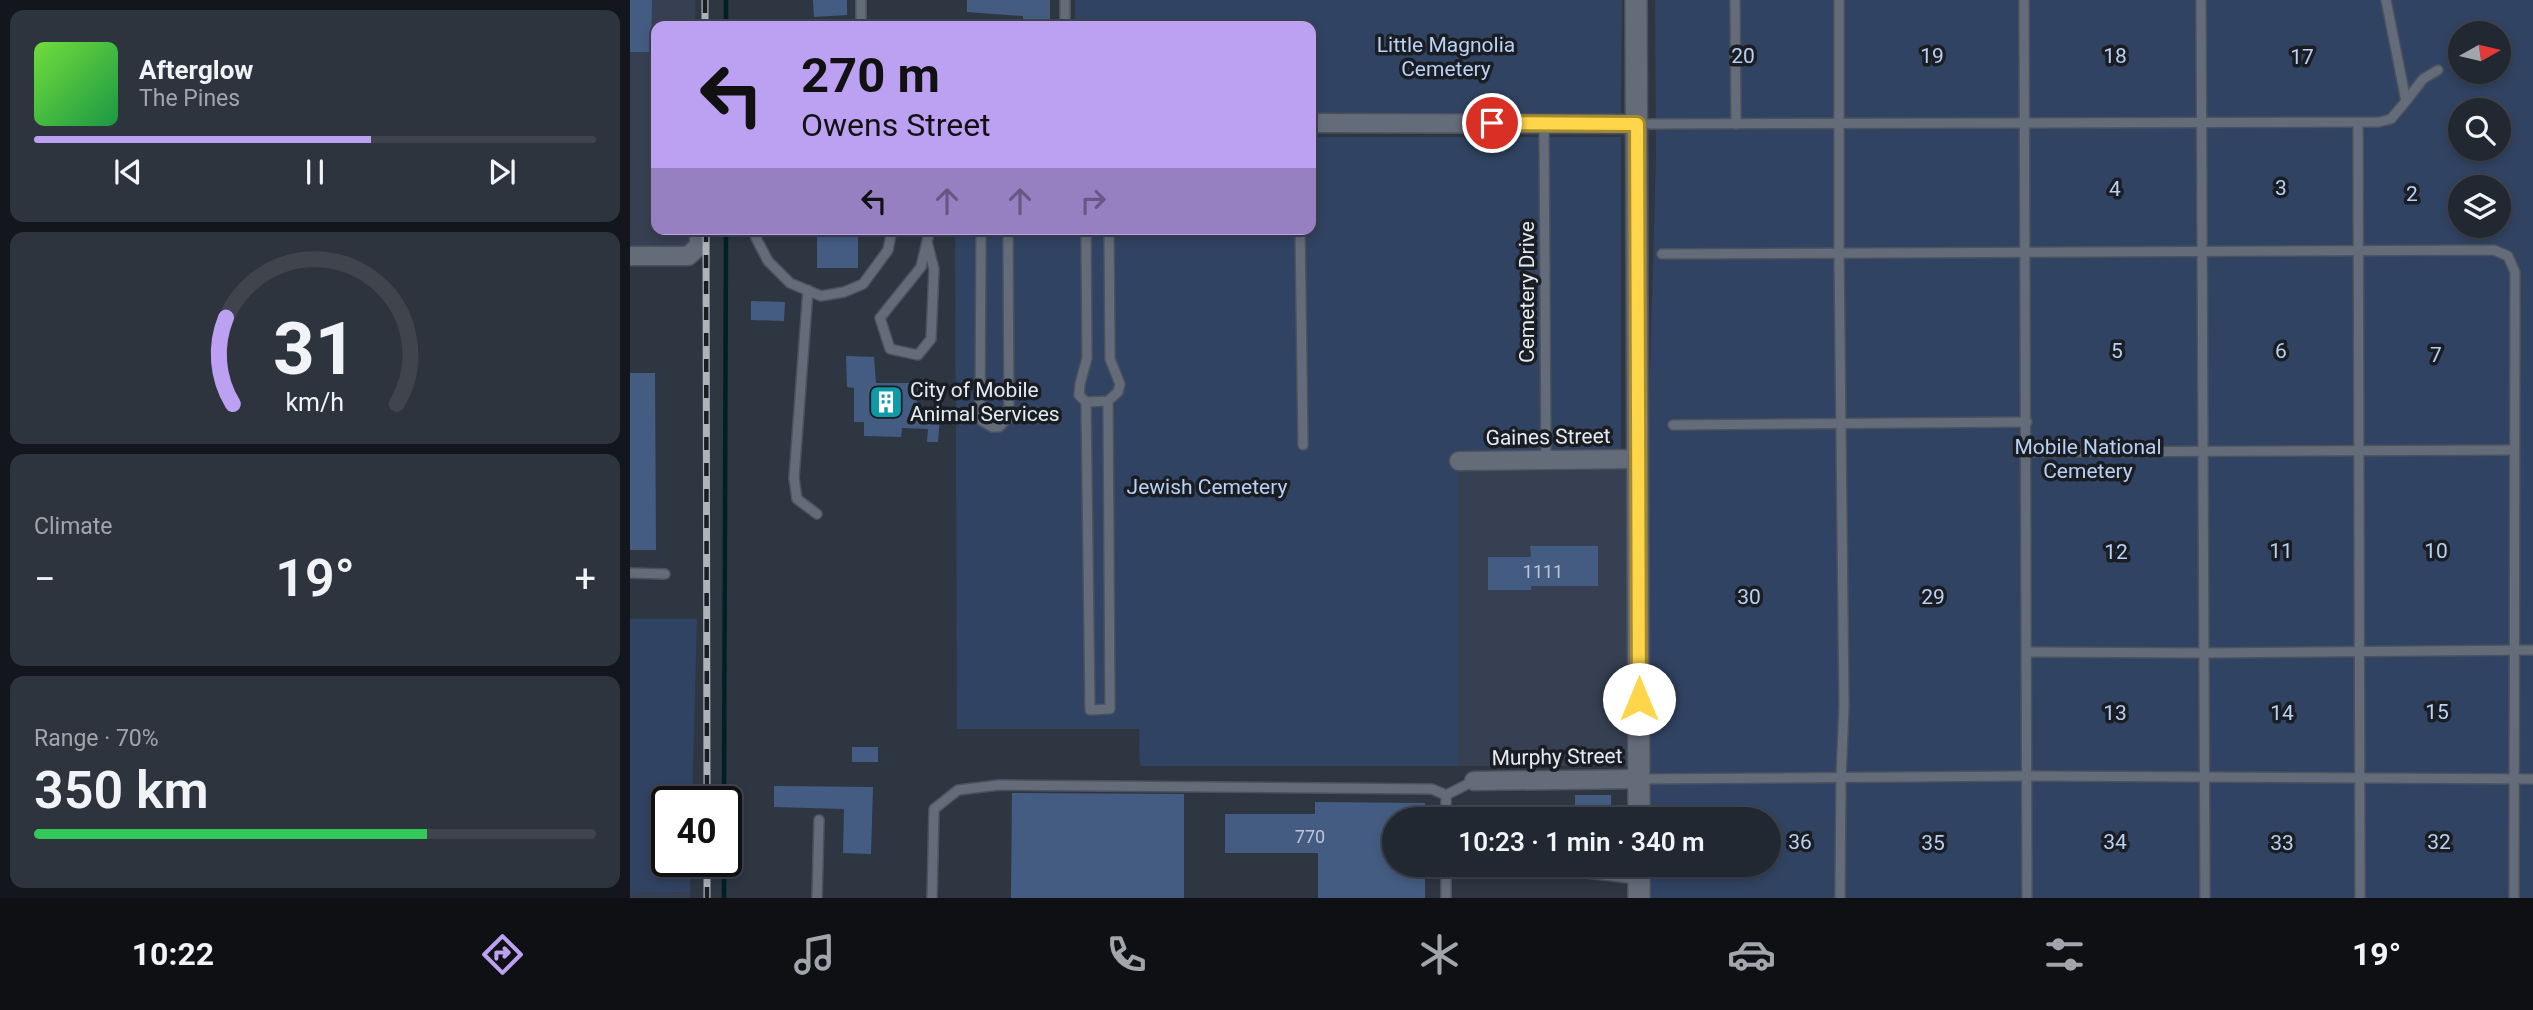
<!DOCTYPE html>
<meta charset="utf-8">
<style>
body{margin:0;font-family:Roboto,sans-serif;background:#2e343e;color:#f1f3f6;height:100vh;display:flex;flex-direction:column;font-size:26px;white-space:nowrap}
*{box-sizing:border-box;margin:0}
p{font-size:23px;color:#a2a6ac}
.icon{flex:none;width:38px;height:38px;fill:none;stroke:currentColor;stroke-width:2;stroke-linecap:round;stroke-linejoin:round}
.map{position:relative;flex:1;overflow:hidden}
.details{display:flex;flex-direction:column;gap:10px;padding:10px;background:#13161c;width:630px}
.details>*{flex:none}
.banner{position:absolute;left:21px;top:21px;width:665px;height:214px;border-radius:14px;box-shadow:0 4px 10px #0003,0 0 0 2px #3f444d;background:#bca0f2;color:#111;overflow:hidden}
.needle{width:46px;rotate:82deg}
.buttons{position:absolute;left:1818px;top:21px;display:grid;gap:14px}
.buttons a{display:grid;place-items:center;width:63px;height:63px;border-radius:50%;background:#222832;box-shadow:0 4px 10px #0003,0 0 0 2px #3f444d;font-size:35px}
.speed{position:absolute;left:21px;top:786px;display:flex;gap:14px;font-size:35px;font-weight:700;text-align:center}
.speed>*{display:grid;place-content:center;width:91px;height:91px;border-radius:50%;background:#222832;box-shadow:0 4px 10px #0003,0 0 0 2px #3f444d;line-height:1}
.speed .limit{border:4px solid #111;border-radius:10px;background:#fff;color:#111}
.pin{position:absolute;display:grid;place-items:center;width:60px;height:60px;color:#fff;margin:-30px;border:4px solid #fff;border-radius:50%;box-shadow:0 2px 7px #0007}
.me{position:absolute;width:77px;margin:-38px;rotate:0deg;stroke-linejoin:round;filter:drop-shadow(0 0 5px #0008)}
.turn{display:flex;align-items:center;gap:24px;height:147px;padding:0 35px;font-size:32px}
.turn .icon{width:91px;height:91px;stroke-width:2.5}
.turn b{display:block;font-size:49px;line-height:60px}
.lanes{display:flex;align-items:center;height:66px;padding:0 35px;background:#0003;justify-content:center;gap:35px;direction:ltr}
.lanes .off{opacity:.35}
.big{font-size:52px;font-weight:600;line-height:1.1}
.details .widget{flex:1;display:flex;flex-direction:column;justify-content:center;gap:10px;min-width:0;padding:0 24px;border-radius:14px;background:#2e343e}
.details .dial{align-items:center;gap:0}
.dial svg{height:182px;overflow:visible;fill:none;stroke:#3f444d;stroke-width:7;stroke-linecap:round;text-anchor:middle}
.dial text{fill:#f1f3f6;stroke:none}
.song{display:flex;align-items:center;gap:21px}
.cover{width:84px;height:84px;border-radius:10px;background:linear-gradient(135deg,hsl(100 70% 55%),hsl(140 70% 35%))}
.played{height:7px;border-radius:4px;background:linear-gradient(90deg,#bca0f2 60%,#3f444d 60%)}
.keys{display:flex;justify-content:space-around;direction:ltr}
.heat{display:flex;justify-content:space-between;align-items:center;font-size:38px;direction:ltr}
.charge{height:10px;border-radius:5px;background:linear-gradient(90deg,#34c759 70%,#3f444d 0)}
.trip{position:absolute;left:752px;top:807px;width:399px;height:70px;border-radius:35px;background:#222832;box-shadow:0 4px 10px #0003,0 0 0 2px #3f444d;font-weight:600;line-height:70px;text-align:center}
.tab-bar{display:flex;height:112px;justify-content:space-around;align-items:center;background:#0e1014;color:#a2a6ac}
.tab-bar .icon{width:49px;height:49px}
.tab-bar .selected{color:#bca0f2}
.tab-bar b{font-size:32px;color:#f1f3f6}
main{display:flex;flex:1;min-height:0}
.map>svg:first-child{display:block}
.built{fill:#374052}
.green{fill:#314362;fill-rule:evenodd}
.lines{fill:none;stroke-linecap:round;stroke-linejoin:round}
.stream{stroke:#002026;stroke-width:4.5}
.building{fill:#455c82}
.service-casing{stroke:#4c525d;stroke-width:12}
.minor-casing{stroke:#4c525d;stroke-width:21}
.tertiary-casing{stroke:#4c525d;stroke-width:24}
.service{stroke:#646c7a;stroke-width:9}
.minor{stroke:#646c7a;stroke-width:18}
.tertiary{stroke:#646c7a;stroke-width:21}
.rail-casing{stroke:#adb2bb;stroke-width:7}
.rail{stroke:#1a1d22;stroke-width:4.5;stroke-dasharray:13;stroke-linecap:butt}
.route-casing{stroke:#a68a30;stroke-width:18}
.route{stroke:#ffd54a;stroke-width:12}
.labels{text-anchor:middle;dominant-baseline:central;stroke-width:7;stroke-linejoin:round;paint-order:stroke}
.number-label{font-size:18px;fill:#bec6d6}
.park-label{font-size:21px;fill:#b9d1f6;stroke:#1a1d22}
.street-label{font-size:21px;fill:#e6eaf2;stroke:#1a1d22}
.poi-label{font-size:21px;fill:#e6eaf2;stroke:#1a1d22;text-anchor:start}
</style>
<main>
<section class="details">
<div class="widget">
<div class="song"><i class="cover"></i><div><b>Afterglow</b><p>The Pines</p></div></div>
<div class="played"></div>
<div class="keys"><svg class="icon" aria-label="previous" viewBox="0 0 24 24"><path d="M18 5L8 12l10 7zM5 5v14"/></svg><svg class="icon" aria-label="pause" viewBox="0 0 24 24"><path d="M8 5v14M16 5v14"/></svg><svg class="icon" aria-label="next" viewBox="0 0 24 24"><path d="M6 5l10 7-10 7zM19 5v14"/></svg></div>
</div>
<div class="widget dial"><svg viewBox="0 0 100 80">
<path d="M14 69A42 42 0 1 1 86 69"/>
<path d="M14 69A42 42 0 0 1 11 31" stroke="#bca0f2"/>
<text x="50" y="56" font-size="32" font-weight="700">31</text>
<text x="50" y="72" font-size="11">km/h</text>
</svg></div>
<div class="widget"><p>Climate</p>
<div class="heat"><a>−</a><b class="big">19°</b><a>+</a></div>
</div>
<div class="widget"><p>Range · 70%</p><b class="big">350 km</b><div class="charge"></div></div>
</section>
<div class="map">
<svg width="1903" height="898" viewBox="0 0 1903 898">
<rect width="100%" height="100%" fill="#2e3642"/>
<g class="built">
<path d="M0,0h65v26h-39v203h37v17l-63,1z"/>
<path d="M1000,470l2,296h-174l-1,-295z"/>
<path d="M60,892v6h-60v-5z"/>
</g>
<g class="green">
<path d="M445,0h547l-1,116 -310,-2v-88h-236z"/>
<path d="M1025,0h878v898h-884v-33l120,-1v-45h-120l-1,-373 8,-292zM1830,33h39v39h-39zM1830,110h39v39h-39zM1830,187h39v39h-39z"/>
<path d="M681,137h310v313h-163v316h-318l-1,-37h-182l-2,-500h356z"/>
<path d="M0,619h67l-5,182 -25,1v59h24l-1,31 -60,1z"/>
</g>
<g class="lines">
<g class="stream">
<path d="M96,0v26"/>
<path d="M94,802l2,-573"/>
<path d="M94,898v-37"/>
</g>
</g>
<g class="building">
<path d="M0,0h22l-1,52h-21z"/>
<path d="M183,0h34v15l-33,2z"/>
<path d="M337,0h83v26h-27v-10l-56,-4z"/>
<rect x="187" y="229" width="41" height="39"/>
<path d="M121,301l34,1 -1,19 -33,-1z"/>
<path d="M216,356l28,1 2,26h42l-1,31 23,2 -2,26h-11l1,-13 -26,-1 -1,9 -37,-1v-14h-10v-34l-7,-1z"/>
<path d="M0,373h25l1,177h-26z"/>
<path d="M900,546h68v40h-67v4h-43v-33h43z"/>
<rect x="222" y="747" width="26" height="15"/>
<path d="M144,786l99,1 -2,67 -28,-1 1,-44 -70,-2z"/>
<path d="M382,793l172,1v104h-173z"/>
<rect x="945" y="795" width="36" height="24"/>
<path d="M685,802l110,1v16h-30v45h30v34h-107v-45h-93v-39h90z"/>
</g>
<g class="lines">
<g class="service-casing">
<g id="service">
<path d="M231,0v26"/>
<path d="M435,0v26"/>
<path d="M1105,0l1,124"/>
<path d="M1209,0v253l5,453 -3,72 -1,120"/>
<path d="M1394,0l3,898"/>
<path d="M1571,0l4,898"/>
<path d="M1776,101l17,-22 15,-9"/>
<path d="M914,123l2,337"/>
<path d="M1728,123l2,775"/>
<path d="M1007,124l742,-2 12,-3 15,-18 -20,-101"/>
<path d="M126,229v9l12,23 22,22 31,13 23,-4 19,-8 25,-34 4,-21"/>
<path d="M351,229l-1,185 2,7 10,6h7l10,-10 -1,-188"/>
<path d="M456,229l1,129 -7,26 -1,11 7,7 22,-1 10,-9 2,-8 -10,-25 -1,-130"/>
<path d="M670,229l3,216"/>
<path d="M297,242l7,27 -3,70 -13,16 -28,-6 -10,-31 41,-51 9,-38"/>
<path d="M1032,254l832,-4 14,6 7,16 -1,626"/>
<path d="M178,290l-14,188 3,21 20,15"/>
<path d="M456,402l4,308 20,-1 -2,-308"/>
<path d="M1043,425l354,-3"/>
<path d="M1397,452l487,-2"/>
<path d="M0,573l35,1"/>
<path d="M1398,652l176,1 329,-3"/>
<path d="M1009,779l388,-3 506,3"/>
<path d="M816,795v24"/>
<path d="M816,864v34"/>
<path d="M920,864l21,7 66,8"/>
<path d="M187,898l2,-78"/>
<path d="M302,898l2,-89 24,-19 41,-5 433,4 14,6 28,-14"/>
</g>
</g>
<g class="minor-casing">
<g id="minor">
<path d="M681,123l326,1"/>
<path d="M0,256h58l11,-10v-17"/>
<path d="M829,461l179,-2"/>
<path d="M844,781l165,-2"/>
</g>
</g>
<g class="tertiary-casing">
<g id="tertiary">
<path d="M1006,0l3,819"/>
<path d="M1009,898v-34"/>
</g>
</g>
<use href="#service" class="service"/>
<use href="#minor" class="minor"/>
<use href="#tertiary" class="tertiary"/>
<g class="rail-casing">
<g id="rail">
<path d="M75,0v26"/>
<path d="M76,229l1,573"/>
<path d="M77,861v37"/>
</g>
</g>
<use href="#rail" class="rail"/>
</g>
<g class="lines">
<g class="route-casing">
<path id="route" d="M862,123l145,1 2,575"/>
</g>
<use href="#route" class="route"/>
</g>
<defs>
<g id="building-square" transform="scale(1.75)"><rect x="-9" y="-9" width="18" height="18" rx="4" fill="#0f9aa8" stroke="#1a1d22"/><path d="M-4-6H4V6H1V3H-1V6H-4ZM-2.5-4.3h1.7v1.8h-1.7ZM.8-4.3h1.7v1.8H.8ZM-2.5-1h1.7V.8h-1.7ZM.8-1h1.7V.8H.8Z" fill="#fff"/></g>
</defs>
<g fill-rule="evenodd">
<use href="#building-square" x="256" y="402"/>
</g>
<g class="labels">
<g class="number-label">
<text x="913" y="571">1111</text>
<text x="680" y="836">770</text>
</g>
<g class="park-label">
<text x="816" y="45">Little Magnolia<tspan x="816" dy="24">Cemetery</tspan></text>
<text x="1113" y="56">20</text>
<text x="1302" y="56">19</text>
<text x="1485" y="56">18</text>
<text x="1672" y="57">17</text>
<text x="1651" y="188">3</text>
<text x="1485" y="189">4</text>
<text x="1782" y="194">2</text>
<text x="1487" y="351">5</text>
<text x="1651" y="351">6</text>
<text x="1806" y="355">7</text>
<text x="1458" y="447">Mobile National<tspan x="1458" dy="24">Cemetery</tspan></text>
<text x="577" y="487">Jewish Cemetery</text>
<text x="1651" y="551">11</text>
<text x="1806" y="551">10</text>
<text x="1486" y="552">12</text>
<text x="1119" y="597">30</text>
<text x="1303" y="597">29</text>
<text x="1807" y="712">15</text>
<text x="1485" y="713">13</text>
<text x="1652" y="713">14</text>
<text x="1170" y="842">36</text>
<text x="1485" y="842">34</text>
<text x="1809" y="842">32</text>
<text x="1303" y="843">35</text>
<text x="1652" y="843">33</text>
</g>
<g class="street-label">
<text transform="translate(897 292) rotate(-90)">Cemetery Drive</text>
<text transform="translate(918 437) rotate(-1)">Gaines Street</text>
<text transform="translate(927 757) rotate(-1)">Murphy Street</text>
</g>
<g class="poi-label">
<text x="280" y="390">City of Mobile<tspan x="280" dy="24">Animal Services</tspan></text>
</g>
</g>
</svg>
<div class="buttons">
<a><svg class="needle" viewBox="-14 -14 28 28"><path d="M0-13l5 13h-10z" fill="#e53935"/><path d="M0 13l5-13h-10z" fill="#a2a6ac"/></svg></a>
<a><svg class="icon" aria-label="search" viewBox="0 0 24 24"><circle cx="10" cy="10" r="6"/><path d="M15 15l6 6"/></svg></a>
<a><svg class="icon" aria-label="layers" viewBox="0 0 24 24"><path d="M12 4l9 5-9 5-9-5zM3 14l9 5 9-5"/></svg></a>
</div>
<div class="speed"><div class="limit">40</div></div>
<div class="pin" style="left:862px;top:123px;background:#d93025"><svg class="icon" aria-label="arrive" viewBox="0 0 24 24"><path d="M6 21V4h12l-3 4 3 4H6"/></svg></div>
<svg class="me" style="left:1009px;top:699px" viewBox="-20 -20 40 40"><circle r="19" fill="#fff"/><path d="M0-13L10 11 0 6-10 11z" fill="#ffd54a"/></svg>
<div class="trip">10:23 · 1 min · 340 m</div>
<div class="banner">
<div class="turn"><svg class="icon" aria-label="left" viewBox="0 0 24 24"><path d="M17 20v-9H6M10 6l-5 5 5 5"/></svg><div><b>270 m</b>Owens Street</div></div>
<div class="lanes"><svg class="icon" aria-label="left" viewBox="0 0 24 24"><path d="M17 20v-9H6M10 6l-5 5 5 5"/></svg><svg class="icon off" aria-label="ahead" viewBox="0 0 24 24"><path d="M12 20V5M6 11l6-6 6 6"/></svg><svg class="icon off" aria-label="ahead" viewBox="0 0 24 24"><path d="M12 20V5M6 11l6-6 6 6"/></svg><svg class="icon off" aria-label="right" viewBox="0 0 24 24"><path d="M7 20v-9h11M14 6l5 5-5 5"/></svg></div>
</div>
</div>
</main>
<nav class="tab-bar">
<b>10:22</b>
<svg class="icon selected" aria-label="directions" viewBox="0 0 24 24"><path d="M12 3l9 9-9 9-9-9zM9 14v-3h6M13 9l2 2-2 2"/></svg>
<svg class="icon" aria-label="music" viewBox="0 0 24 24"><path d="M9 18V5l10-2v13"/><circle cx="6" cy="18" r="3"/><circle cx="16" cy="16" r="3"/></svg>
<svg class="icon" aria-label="phone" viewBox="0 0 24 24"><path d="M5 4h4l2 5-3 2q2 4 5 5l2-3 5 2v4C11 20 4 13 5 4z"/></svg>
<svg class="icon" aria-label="climate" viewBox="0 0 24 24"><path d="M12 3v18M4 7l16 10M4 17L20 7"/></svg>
<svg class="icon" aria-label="car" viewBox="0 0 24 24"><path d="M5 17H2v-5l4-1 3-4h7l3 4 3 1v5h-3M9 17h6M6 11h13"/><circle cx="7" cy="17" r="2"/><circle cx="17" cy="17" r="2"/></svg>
<svg class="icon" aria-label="filters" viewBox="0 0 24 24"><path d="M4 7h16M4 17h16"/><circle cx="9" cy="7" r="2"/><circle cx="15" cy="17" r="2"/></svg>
<b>19°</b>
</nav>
